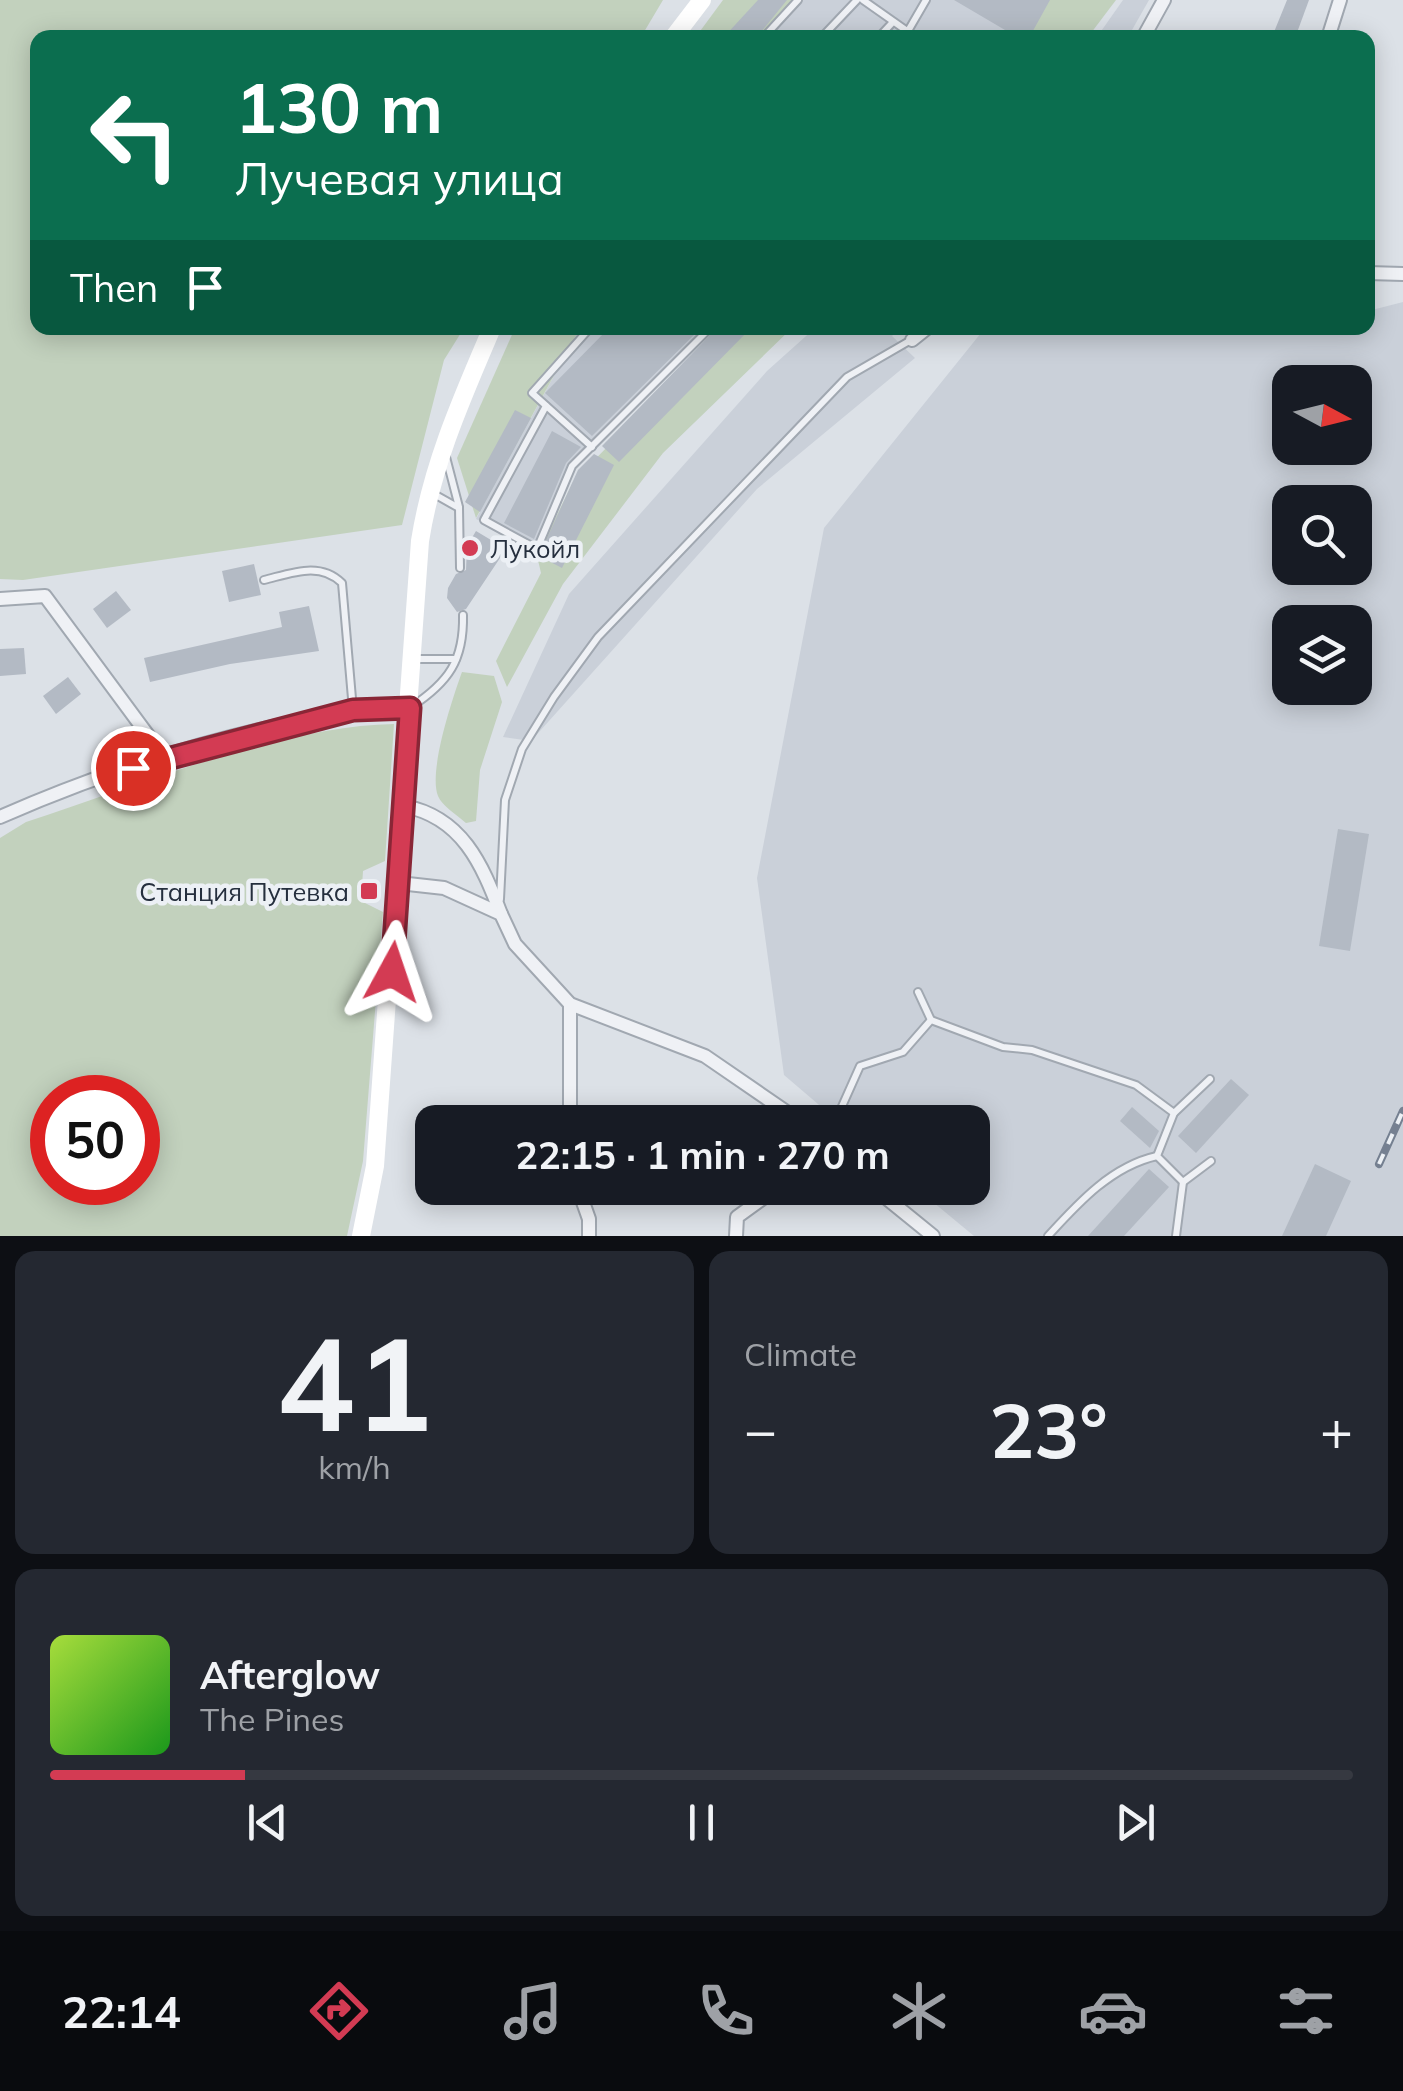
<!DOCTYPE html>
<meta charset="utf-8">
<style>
body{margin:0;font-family:Mulish,sans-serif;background:#242831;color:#f1f3f6;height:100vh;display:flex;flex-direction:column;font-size:38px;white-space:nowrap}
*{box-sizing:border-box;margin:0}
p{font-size:32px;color:#9ea1a6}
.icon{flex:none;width:55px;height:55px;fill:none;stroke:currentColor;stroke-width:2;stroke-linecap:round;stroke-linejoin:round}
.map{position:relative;height:1236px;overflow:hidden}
.drawer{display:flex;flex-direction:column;gap:15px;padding:15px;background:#0d0f14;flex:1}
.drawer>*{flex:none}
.hud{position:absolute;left:30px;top:30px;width:1345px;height:305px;border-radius:20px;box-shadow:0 5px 25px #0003;background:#0b6e4f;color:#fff;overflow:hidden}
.needle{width:65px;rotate:97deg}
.buttons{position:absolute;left:1272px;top:365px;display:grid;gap:20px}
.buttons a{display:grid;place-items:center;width:100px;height:100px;border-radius:20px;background:#171b24;box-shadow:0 5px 25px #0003;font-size:50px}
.speed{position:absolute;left:30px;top:1075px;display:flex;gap:20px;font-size:50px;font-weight:700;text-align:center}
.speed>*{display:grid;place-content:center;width:130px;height:130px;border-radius:50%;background:#171b24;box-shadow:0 5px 25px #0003;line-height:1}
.speed .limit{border:15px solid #d22;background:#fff;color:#111}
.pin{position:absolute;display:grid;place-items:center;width:85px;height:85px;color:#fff;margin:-42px;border:5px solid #fff;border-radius:50%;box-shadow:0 2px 10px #0007}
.me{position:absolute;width:110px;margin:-55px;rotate:5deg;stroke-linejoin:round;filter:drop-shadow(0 0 8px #0008)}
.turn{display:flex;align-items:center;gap:35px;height:210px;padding:0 40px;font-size:45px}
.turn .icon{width:130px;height:130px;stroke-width:2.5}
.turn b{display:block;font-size:70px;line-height:85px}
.then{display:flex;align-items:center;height:95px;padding:0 40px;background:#0003;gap:20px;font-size:38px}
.big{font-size:75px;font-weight:700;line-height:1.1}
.drawer .widget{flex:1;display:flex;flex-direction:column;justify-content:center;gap:15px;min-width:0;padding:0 35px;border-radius:20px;background:#242831}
.drawer .dial{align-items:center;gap:0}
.dial b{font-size:130px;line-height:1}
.song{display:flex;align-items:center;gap:30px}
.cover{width:120px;height:120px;border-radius:15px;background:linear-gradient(135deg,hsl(80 70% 55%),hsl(120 70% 35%))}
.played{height:10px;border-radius:5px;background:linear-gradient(90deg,#d33b53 15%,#363941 15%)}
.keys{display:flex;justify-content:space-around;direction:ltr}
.heat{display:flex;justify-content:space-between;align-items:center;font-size:55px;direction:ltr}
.drawer .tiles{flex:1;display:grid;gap:15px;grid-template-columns:1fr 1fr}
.widget:last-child{grid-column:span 2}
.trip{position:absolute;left:415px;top:1105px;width:575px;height:100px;border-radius:20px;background:#171b24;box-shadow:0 5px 25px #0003;font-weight:700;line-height:100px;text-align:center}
.menu{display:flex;height:160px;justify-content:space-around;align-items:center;background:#090b0e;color:#9ea1a6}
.menu .icon{width:70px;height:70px}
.menu .selected{color:#d33b53}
.menu b{font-size:45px;color:#f1f3f6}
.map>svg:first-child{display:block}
.built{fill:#cad0d9;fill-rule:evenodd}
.green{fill:#c2d1bd;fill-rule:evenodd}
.building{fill:#b3bac4}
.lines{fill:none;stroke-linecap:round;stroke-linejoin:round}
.service-casing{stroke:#a1a8b1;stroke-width:10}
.minor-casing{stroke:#a1a8b1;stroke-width:16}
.service{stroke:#eff1f5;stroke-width:6}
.minor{stroke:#eff1f5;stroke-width:12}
.secondary{stroke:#fff;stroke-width:18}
.rail-casing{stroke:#758091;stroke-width:8}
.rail{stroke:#ecf0f5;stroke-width:4;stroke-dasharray:11;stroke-linecap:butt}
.route-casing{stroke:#892636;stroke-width:25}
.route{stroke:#d33b53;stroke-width:18}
.poi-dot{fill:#d33b53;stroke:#ecf0f5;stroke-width:4}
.labels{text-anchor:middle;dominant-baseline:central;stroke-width:9;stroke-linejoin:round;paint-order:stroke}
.poi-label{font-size:25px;fill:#252f3e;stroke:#ecf0f5;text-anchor:start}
</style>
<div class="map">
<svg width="1403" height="1236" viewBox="0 0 1403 1236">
<rect width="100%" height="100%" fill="#dce1e7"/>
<g class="built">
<path d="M803,0h235l-29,37 -241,1z"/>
<path d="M1123,0h26l-21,37h-31z"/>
<path d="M1403,302v934h-429l-58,-48h56v-66h-133l-55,-47 -27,-197 67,-350 161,-200h383v-17zM1290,382h65v66h-65zM1290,502h65v66h-65zM1290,622h65v66h-65z"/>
<path d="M580,328h135l-143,138 -35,83 -61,-30z"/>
<path d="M815,328h86l-9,8 23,22 -158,131 -226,252 -28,-4 66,-143 198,-223z"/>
</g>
<g class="green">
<path d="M0,0h663l-22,37 -603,1v290h426l-20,32 -42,165 -379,55 -23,-1z"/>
<path d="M723,0h80l-35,37 -73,1z"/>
<path d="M1044,0h72l-28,37 -71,1z"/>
<path d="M515,328h65l-104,190 -19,-60z"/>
<path d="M723,328h69l-129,125 -100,131 -56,103 -11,-26 45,-88 -4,-17 36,-74z"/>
<path d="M462,672l32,4 8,26 -22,68 -4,51 -10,2c-9,-8 -24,-17 -28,-27 -10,-25 15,-99 24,-124z"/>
<path d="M394,724l-9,137 -22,10 -2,30 22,11 -20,249 -16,75h-347v-398l26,-16c111,-36 253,-96 368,-98zM52,1098h86v84h-86z"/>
</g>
<g class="building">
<path d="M758,0h29l-31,38h-33z"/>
<path d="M954,0h96l-21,38h-29l5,-8z"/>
<path d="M1287,0h22l-14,38 -21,-6z"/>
<path d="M609,328h92l-109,108 -47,-43z"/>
<path d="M717,328h34l-132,134 -17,-16z"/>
<path d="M515,410l16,8 -51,94 -15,-10z"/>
<path d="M552,431l29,16 -15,16 -32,76 -30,-16z"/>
<path d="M594,454l20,11 -52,103 -23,-12 39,-86z"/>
<path d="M476,531l30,18 -40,60 -9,3 -10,-14 1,-10 8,-14 10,-4 1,-24z"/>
<path d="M254,564l7,31 -32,7 -7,-31z"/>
<path d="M116,591l15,19 -24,18 -14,-19z"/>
<path d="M309,606l10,45 -89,13 -80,18 -6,-24 138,-31 -3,-15z"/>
<path d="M24,648l2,26 -26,2v-27z"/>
<path d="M68,677l13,17 -25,20 -13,-18z"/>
<path d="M1338,829l31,5 -19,117 -31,-5z"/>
<path d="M1231,1079l18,16 -53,58 -18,-17z"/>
<path d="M1132,1107l27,24 -9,17 -30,-27z"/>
<path d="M1315,1164l36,17 -25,55h-44z"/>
<path d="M1149,1169l20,18 -45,49h-36z"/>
</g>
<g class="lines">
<g class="service-casing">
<g id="service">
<path d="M863,0l54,38"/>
<path d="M908,31l18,-31"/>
<path d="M763,38l35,-38"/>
<path d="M821,38l36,-38"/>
<path d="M878,38l15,-16"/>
<path d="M590,328l-58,65 60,54"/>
<path d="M546,406l-62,114 53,29 35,-83 138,-138"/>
<path d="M446,457l13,50"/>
<path d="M434,494l25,14 1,60"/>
<path d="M264,580c28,-7 56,-19 78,3l11,127"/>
<path d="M414,659h42"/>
<path d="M411,707c38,-25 53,-47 52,-92"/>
<path d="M500,899l5,-99 17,-51 32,-52 44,-60 249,-260 64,-37"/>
<path d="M918,992l13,28"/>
<path d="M1210,1079l-36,34 -17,43 26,26 28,-21"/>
<path d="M835,1122l25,-56 43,-14 28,-32 72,27 29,3 104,35 38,28"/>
<path d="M1048,1236c31,-34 64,-70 109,-80"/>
<path d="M1176,1236l7,-54"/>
</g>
</g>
<g class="minor-casing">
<g id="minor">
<path d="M1143,38l21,-38"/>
<path d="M1328,38l12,-38"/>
<path d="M1368,273l35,1"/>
<path d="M912,340l15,-12"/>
<path d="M0,599l45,-3 119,161"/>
<path d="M404,806c58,11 78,58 97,108"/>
<path d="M0,817c118,-52 281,-104 410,-109"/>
<path d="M399,883l45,5 57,26 14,30 55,60 135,52 96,66"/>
<path d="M570,1122v-118"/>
<path d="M578,1188l11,31v17"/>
<path d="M874,1188l59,48"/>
<path d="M736,1236l1,-19 40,-29"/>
</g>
</g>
<use href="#service" class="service"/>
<use href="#minor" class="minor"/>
<g class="secondary">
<path d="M673,38l29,-38"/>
<path d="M361,1236l14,-70 45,-625c12,-76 42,-143 72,-213"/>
</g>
<g class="rail-casing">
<path id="rail" d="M1379,1164l24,-53"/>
</g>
<use href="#rail" class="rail"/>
</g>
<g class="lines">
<g class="route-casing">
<path id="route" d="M133,768l220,-58 57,-2 -18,264"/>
</g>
<use href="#route" class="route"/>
</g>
<g class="poi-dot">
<circle cx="470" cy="548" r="10"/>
<rect x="359" y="881" width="20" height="20" rx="5"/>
</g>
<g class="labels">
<g class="poi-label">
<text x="490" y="548">Лукойл</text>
<text x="349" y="891" text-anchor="end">Станция Путевка</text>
</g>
</g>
</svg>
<div class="buttons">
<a><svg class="needle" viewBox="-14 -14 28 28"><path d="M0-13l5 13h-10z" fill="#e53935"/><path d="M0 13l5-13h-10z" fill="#9ea1a6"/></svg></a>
<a><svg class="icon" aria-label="search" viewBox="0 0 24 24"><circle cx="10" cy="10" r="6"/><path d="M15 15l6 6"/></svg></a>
<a><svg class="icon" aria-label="layers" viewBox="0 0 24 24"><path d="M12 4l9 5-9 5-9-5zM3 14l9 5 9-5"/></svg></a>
</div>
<div class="speed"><div class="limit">50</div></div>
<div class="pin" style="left:133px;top:768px;background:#d93025"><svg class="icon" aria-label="arrive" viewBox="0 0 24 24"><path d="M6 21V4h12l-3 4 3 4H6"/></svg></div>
<svg class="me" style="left:392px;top:972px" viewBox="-20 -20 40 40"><path d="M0-17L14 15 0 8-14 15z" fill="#d33b53" stroke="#fff" stroke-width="4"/></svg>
<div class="trip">22:15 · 1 min · 270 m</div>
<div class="hud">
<div class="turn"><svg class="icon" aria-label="left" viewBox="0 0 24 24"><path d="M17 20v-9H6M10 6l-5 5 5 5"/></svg><div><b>130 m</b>Лучевая улица</div></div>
<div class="then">Then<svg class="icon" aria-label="arrive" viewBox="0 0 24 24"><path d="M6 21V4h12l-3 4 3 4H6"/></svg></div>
</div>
</div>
<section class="drawer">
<div class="tiles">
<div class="widget dial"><b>41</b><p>km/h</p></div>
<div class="widget"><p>Climate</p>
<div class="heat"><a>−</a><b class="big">23°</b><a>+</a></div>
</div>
<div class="widget">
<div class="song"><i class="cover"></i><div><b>Afterglow</b><p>The Pines</p></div></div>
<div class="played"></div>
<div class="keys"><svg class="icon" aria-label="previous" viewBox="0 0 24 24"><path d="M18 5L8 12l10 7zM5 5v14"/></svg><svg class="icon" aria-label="pause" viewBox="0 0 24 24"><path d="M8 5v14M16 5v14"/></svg><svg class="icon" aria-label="next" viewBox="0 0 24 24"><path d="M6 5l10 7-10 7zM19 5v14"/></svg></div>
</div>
</div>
</section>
<nav class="menu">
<b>22:14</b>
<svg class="icon selected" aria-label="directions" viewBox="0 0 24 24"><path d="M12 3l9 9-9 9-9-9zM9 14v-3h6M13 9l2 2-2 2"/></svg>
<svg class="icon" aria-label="music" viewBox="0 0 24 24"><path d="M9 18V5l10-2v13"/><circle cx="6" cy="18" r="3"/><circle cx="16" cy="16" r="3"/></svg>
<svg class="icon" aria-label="phone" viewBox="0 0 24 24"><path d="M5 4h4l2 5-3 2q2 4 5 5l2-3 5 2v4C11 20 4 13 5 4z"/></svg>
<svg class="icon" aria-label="climate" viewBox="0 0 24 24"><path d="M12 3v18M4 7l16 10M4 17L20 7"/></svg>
<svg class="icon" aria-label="car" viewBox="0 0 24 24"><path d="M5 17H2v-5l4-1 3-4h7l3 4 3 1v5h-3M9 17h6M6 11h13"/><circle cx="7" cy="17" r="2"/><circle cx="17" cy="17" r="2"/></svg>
<svg class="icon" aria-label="filters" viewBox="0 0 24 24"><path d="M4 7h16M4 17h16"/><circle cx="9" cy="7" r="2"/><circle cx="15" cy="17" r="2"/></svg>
</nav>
